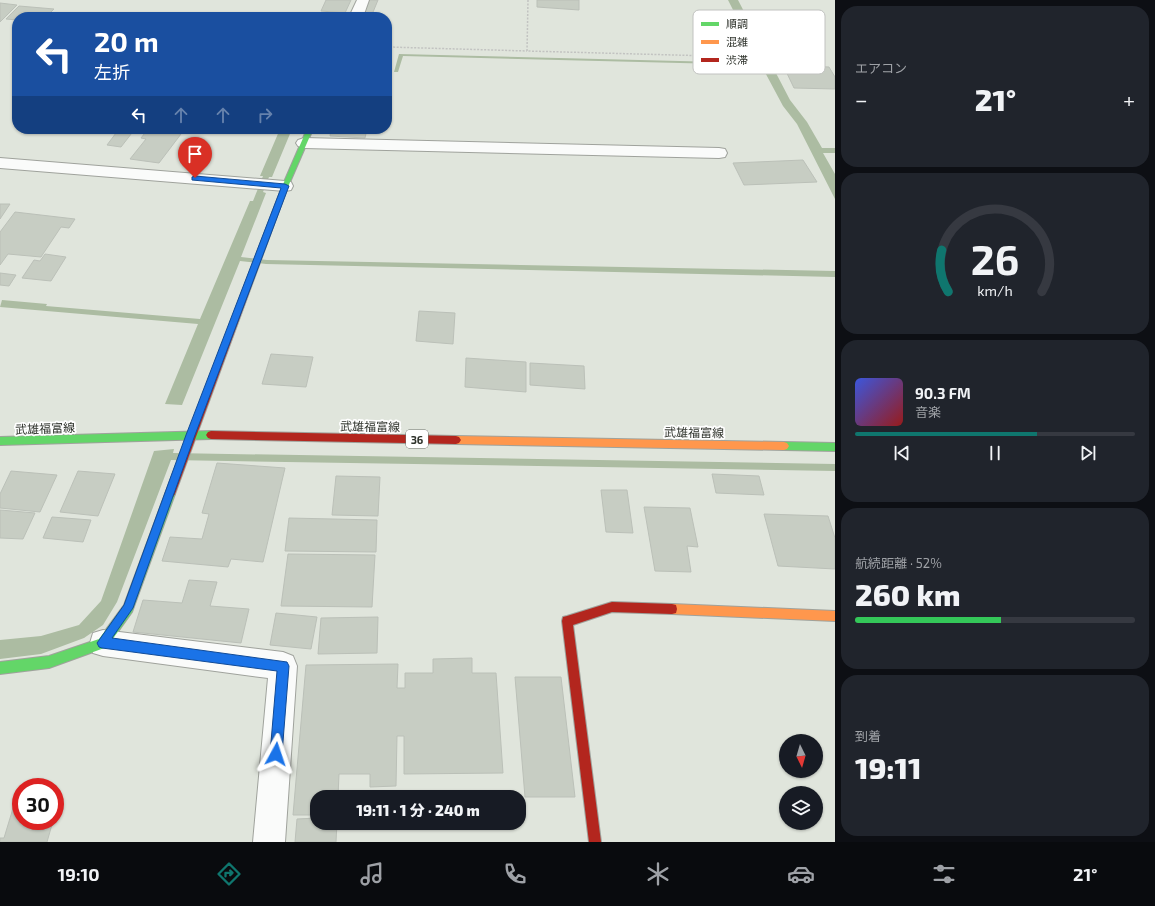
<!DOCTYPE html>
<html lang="ja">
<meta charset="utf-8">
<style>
body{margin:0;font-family:"Exo 2","Noto Sans JP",sans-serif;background:#20242c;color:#f1f3f6;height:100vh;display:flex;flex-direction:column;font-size:15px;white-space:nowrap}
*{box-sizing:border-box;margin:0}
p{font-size:13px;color:#9ea1a6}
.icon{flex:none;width:22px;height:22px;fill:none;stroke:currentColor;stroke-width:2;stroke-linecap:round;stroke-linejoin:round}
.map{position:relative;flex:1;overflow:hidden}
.drawer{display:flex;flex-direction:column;gap:6px;padding:6px;background:#0d0f14;width:320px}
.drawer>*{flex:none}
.banner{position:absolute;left:12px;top:12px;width:380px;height:122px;border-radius:16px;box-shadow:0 1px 3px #0004;background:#1a4fa0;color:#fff;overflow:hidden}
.needle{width:26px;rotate:175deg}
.buttons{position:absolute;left:779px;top:734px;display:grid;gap:8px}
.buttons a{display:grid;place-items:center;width:44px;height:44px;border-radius:50%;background:#171b24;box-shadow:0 1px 3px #0004;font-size:20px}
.speed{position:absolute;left:12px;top:778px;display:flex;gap:8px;font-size:20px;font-weight:700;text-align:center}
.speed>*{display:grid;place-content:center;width:52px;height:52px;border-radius:50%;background:#171b24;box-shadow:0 1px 3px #0004;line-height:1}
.speed .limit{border:6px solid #d22;background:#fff;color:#111}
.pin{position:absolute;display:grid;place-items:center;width:34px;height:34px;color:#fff;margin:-41px -17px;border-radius:50% 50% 50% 0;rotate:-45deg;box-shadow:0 0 4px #0007}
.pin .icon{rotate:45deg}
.me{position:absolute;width:44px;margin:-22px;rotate:5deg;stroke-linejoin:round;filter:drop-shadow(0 0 3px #0008)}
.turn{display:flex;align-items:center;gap:14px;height:84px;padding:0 16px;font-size:18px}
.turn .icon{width:52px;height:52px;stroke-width:2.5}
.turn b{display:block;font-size:28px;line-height:34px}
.lanes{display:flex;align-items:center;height:38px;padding:0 16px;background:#0003;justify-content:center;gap:20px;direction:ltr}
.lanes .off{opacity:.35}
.big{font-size:30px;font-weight:800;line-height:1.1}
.drawer .tile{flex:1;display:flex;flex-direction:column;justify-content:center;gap:6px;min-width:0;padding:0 14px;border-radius:16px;background:#20242c}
.drawer .dial{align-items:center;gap:0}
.dial svg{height:104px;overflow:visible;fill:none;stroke:#363941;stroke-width:7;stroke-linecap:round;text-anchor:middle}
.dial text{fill:#f1f3f6;stroke:none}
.song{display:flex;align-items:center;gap:12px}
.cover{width:48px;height:48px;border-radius:6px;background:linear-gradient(135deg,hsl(230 70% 55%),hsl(0 70% 35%))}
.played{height:4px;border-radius:2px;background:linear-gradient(90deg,#0f766e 65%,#363941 65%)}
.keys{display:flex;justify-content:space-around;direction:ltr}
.heat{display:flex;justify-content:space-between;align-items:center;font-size:22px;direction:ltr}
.charge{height:6px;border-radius:3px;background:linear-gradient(90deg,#34c759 52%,#363941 0)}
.trip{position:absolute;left:310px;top:790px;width:216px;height:40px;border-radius:16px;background:#171b24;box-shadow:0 1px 3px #0004;font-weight:800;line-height:40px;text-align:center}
.tab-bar{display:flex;height:64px;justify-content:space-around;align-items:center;background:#090b0e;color:#9ea1a6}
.tab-bar .icon{width:28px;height:28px}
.tab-bar .active{color:#0f766e}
.tab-bar b{font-size:18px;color:#f1f3f6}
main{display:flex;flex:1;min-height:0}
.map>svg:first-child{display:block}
.water{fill:#acbca2}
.building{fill:#c7cdc3;stroke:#bbc0b8}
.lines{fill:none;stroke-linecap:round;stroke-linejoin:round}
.street-casing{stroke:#9fa29c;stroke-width:2}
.fast-casing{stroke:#9fa29c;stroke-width:2}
.slow-casing{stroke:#9fa29c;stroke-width:2}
.jam-casing{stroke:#9fa29c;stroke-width:2}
.path{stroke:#c2c3c1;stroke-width:1.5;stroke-dasharray:2 1.5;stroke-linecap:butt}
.street{fill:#fafbfa;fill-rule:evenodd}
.fast{fill:#63d668;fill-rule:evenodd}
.slow{fill:#ff974d;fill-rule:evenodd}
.jam{fill:#b3261e;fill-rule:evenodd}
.route{fill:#1a73e8;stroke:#114b97}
.labels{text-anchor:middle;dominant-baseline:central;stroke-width:3.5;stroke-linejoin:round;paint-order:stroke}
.shield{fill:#fff;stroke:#6d706b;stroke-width:1}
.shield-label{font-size:11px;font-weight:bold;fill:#2f332c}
.street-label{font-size:12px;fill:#2f332c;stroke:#fff}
.key{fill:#fff;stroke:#c1c2c0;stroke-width:1}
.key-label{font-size:11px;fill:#2f332c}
</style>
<main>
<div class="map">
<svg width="835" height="842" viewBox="0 0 835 842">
<rect width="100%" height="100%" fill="#e0e5dc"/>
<g class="water">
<path d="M728,0h10l52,100 17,22 15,26h13v5h-12l12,21v25l-38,-75 -14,-18 -22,-41 -358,-9 -5,16h-4l5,-18 361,9z"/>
<path d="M280,129h12l-20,48h-3l-6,15 3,1 -25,64 26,3 568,11v6l-569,-13 -26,-3 -58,144 -17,-1 33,-80 -198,-17 2,-7 45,4 -1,2 154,13 50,-118h3l10,-25h-3z"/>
<path d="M174,449l-1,4 662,11v7l-664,-11 -54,142 -14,23 -19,13 -43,16 -41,5v-19l41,-4 38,-11 22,-24 53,-150z"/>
</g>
<g class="building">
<path d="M326,0h25l-6,13 -24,-2z"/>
<path d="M368,0h10l-7,17h-9z"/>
<path d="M537,0h42v10l-42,-3z"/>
<path d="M0,3l17,2 -17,17z"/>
<path d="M19,6l35,3 -8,8h-29v3l-11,-1z"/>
<path d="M317,13l25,2v2h-27z"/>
<path d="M783,65l46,2 6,10v12l-41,-1z"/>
<path d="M114,129h21l-14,18 -14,-2 9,-12h-5z"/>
<path d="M148,129h15l-2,2 20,3 -22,29 -29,-4 16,-20 -5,-1z"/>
<path d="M331,129h36l-2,9 -35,-2z"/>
<path d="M803,160l14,22 -73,3 -11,-22z"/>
<path d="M0,204h10l-10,15z"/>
<path d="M15,212l60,7 -6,9 -8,-1 -20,30 -33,-3 -8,11v-33z"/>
<path d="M45,254l21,3 -15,24 -29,-3 12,-18 6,1z"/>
<path d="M0,273l16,2 -7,11 -9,-1z"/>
<path d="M419,311l36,2 -2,31 -37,-3z"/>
<path d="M271,354l42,3 -7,30 -44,-3z"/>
<path d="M466,358l60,4v30l-61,-5z"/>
<path d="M530,363l54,3 1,23 -55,-4z"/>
<path d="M217,463l68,5 -22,94 -32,-3 -3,8 -66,-6 8,-24 32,2 7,-25 -7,-1z"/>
<path d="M11,471l46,4 -17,37 -40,-4v-14z"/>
<path d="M78,471l37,3 -17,42 -38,-4z"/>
<path d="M712,474l47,2 5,19 -48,-2z"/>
<path d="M336,476l44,1 -2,39 -46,-1z"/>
<path d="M601,490h26l6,43 -27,-1z"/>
<path d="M644,507l46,1 8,39 -11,-1 4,26 -36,-1z"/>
<path d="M0,510l35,3 -12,26 -23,-1z"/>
<path d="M764,514l64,2 7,22v31l-57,-3z"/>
<path d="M52,517l39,3 -8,22 -40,-4z"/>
<path d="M289,518l88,2 -1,32 -91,-1z"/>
<path d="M288,554l87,1 -3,52 -91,-1z"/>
<path d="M189,580l28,2 -7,24 39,3 -8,34 -108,-11 10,-32 39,3z"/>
<path d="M276,613l41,4 -6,32 -41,-4z"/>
<path d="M378,617l-1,36 -59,1 3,-36z"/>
<path d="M472,658v15h24l7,100 -99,1v-38h-7l-1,50 -26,1v-13h-31l-1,23h-21v18h-24l13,-150 92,-1 -1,24h8v-15h28v-14z"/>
<path d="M515,677h46l14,120h-50z"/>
<path d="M14,805h7v16h32l-6,21h-47v-4h4z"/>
<path d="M317,818v5h20l-1,19h-41l2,-23z"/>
</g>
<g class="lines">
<g class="street-casing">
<g id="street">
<path d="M357,0h12l-6,17h-14z"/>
<path d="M304,138l415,10 6,1 2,4 -2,4 -6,1 -415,-10 -6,-2 -2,-3 2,-3z"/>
<path d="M0,158l285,23 6,1 2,4 -2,4 -6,1 -285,-23z"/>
<path d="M103,630l180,22 10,4 4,10 -12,176h-32l15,-164 -165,-22 -10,-3 -3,-10 3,-10z"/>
</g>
</g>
<g class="fast-casing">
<g id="fast">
<path d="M307,129h6l-26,60 -3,2h-2l-1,-2z"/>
<path d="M211,431l3,1 2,3 -2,3 -3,1 -211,6v-8z"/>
<path d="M784,442l51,1v8l-51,-1 -3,-1 -2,-3 2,-3z"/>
<path d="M170,490l3,1 2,3 -43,118 -25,35 -58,21 -49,6v-12l49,-6 50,-17 25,-34 41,-111 2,-3z"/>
</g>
</g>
<g class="slow-casing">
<g id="slow">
<path d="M456,436l328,6 3,1 2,3 -2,3 -3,1 -328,-6 -3,-1 -2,-3 2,-3z"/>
<path d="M672,604l163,7v10l-163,-7 -4,-1 -1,-4 1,-4z"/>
</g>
</g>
<g class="jam-casing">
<g id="jam">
<path d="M282,187h2l3,2 -112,305 -2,3 -3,1 -3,-1 -2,-3z"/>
<path d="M211,431l245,5 3,1 2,3 -2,3 -3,1 -245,-5 -3,-1 -2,-3 2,-3z"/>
<path d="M612,602l60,2 4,1 1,4 -1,4 -4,1 -60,-2 -39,13 28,217h-12l-27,-221 1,-4 4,-1z"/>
</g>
</g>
<g class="path">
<path d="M528,0l-1,51 221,6"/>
<path d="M387,53l2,-6 138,4"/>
</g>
<use href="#street" class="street"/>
<use href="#fast" class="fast"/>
<use href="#slow" class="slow"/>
<use href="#jam" class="jam"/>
</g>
<path class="route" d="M195,176l90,8 4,2 -94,249 -62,173 -21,30 175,24 2,4 -7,88 -2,4 -4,2 -4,-2 -2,-4 7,-83 -175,-23 -3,-1 -2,-4 27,-38 62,-170 95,-247 -89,-8v-3z"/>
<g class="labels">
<rect class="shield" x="406" y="430" width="22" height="18" rx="3"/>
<g class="shield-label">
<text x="417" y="439">36</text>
</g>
<g class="street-label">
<text transform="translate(370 426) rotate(1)">武雄福富線</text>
<text transform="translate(45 428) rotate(-2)">武雄福富線</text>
<text transform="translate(694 432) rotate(1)">武雄福富線</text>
</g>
</g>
<rect x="693" y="10" width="132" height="64" rx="6" class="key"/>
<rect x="701" y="22" width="18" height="4" fill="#63d668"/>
<rect x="701" y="40" width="18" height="4" fill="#ff974d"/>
<rect x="701" y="58" width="18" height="4" fill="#b3261e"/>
<g class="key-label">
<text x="726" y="28">順調</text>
<text x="726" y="46">混雑</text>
<text x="726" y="64">渋滞</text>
</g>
</svg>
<div class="buttons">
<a><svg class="needle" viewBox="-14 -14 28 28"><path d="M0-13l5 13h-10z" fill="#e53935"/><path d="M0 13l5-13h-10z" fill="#9ea1a6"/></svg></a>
<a><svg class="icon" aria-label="layers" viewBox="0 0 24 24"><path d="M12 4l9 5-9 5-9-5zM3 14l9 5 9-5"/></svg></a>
</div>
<div class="speed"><div class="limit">30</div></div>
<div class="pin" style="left:195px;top:178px;background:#d93025"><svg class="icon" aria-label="arrive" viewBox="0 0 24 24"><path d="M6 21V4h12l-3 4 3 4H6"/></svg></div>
<svg class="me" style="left:276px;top:754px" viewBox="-20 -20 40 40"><path d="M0-17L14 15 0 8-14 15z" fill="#1a73e8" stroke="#fff" stroke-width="4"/></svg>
<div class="trip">19:11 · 1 分 · 240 m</div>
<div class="banner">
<div class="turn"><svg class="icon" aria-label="left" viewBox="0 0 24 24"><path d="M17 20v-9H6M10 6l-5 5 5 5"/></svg><div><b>20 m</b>左折</div></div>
<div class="lanes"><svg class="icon" aria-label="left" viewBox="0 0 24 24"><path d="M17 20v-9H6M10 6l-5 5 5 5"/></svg><svg class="icon off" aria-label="ahead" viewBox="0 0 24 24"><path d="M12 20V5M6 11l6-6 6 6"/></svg><svg class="icon off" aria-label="ahead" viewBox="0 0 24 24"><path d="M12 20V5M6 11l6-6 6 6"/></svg><svg class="icon off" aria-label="right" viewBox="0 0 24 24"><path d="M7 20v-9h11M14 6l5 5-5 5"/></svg></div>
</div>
</div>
<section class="drawer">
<div class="tile"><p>エアコン</p>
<div class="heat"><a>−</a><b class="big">21°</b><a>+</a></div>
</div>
<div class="tile dial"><svg viewBox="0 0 100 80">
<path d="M14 69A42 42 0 1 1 86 69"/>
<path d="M14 69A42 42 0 0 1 9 37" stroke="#0f766e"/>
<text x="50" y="56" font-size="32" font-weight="700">26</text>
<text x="50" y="72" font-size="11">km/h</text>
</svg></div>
<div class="tile">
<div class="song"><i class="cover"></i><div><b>90.3 FM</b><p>音楽</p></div></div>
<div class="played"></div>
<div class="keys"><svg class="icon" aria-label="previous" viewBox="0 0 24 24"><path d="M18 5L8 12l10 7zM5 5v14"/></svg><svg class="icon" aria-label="pause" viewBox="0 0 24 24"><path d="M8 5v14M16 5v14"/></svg><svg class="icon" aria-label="next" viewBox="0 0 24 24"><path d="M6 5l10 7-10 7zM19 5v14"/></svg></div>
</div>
<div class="tile"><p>航続距離 · 52%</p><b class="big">260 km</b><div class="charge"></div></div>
<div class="tile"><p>到着</p><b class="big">19:11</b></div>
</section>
</main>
<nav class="tab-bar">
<b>19:10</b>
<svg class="icon active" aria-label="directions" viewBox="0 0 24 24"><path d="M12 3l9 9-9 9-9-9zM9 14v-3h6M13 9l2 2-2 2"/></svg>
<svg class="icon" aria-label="music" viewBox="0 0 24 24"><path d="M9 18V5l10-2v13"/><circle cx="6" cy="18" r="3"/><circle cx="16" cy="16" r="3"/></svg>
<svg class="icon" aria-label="phone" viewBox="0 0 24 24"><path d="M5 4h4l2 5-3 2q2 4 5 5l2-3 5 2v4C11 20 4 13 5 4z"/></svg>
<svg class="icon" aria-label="climate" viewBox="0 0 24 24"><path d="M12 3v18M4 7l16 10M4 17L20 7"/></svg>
<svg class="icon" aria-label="car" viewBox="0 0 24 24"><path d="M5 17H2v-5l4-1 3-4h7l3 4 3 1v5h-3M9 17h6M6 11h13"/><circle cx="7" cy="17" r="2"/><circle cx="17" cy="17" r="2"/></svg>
<svg class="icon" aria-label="filters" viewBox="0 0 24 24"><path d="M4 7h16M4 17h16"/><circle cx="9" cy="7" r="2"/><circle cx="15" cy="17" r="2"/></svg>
<b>21°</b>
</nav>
